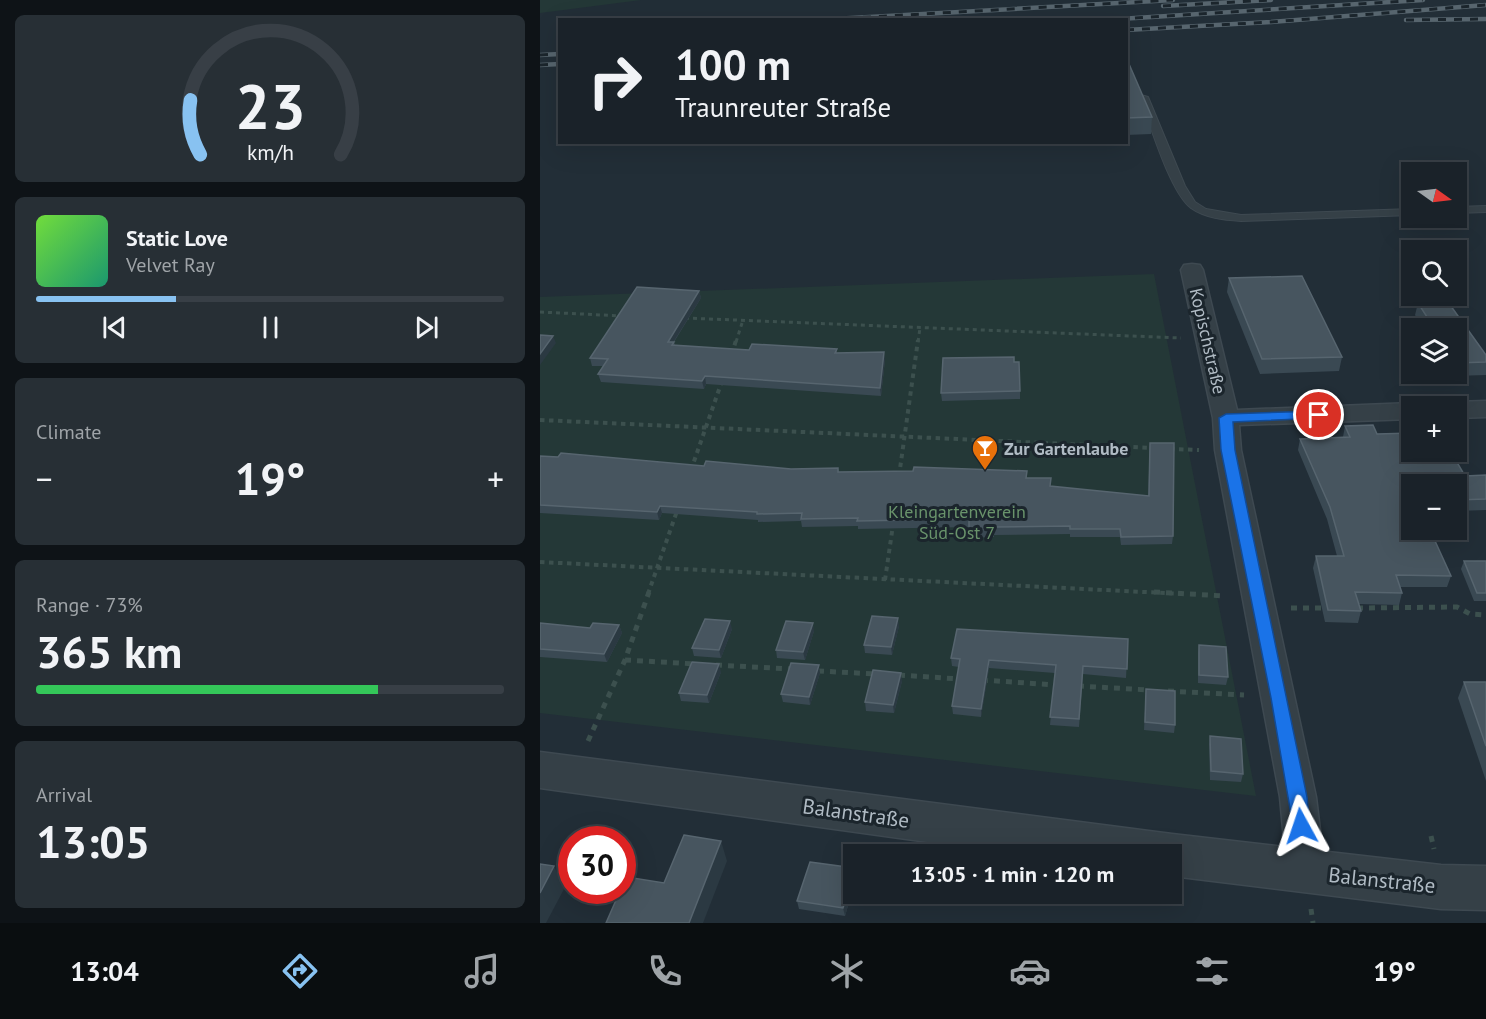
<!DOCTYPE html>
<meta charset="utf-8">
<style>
body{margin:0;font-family:"PT Sans",sans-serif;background:#272f35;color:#f1f3f6;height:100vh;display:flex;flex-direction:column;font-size:22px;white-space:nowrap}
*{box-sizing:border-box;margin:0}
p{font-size:20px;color:#9fa4a8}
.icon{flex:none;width:33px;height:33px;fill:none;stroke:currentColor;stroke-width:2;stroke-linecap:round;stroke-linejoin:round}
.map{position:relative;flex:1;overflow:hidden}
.sheet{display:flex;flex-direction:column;gap:15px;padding:15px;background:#0e1317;width:540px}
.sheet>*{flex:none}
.hud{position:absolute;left:18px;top:18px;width:570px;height:126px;border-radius:0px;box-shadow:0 6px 24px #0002,0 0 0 2px #383f46;background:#1a2229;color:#f1f3f6;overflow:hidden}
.needle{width:39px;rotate:104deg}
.tools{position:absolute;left:861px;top:162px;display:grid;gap:12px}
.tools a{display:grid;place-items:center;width:66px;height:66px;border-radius:0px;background:#1a2229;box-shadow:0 6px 24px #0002,0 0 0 2px #383f46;font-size:30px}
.speed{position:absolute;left:18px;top:826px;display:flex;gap:12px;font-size:30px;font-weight:700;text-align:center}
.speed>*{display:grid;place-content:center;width:78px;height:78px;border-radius:50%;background:#1a2229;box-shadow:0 6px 24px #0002,0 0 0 2px #383f46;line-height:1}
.speed .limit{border:9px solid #d22;background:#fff;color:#111}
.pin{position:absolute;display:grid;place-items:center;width:51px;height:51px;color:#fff;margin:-26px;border:3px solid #fff;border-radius:50%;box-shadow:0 2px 6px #0007}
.me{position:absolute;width:66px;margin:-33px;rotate:355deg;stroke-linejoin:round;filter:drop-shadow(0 0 4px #0008)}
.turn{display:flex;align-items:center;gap:21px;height:126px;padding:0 18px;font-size:27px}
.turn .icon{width:78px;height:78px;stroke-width:2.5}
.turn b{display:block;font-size:42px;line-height:51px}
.big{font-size:45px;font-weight:700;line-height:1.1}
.sheet .widget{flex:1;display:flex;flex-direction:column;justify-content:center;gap:9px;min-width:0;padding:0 21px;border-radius:9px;background:#272f35}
.sheet .dial{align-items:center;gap:0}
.dial svg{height:156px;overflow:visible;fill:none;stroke:#383f46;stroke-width:7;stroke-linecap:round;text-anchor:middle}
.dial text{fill:#f1f3f6;stroke:none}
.song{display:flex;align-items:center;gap:18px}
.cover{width:72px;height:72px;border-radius:9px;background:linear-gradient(135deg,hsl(100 70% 55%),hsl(160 70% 35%))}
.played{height:6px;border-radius:3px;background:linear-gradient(90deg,#88c2f1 30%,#383f46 30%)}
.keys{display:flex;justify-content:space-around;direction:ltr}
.heat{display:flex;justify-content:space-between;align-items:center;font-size:33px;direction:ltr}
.charge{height:9px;border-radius:4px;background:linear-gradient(90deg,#34c759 73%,#383f46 0)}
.trip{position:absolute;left:303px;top:844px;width:339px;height:60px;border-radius:0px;background:#1a2229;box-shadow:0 6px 24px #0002,0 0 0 2px #383f46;font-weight:700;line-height:60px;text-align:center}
.tabs{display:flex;height:96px;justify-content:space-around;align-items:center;background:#0a0e10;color:#9fa4a8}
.tabs .icon{width:42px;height:42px}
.tabs .active{color:#88c2f1}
.tabs b{font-size:27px;color:#f1f3f6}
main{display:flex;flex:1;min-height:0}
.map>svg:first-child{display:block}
.green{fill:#243837}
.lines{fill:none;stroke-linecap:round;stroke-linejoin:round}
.service-casing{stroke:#3e4951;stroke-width:2}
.minor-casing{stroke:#3e4951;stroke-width:3}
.tertiary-casing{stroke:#3e4951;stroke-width:3}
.path-far2{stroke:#3c504e;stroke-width:3;stroke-dasharray:4 4;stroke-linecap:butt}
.path-far1{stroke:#3c504e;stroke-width:4;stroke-dasharray:4.5 4.5;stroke-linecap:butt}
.path{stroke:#3c504e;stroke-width:5;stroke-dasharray:6 6;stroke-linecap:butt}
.service{fill:#354047;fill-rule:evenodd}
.minor{fill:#354047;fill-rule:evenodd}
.tertiary{fill:#354047;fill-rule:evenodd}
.rail-casing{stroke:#57656e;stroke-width:4.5}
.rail{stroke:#1b252c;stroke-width:3;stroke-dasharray:8;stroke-linecap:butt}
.wall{fill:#3a4953}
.shaded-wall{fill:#2b3942}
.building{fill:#47555f;stroke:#57656f;stroke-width:1.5}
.route{fill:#1a73e8;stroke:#114b97;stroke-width:1.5}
.labels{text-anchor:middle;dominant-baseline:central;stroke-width:6;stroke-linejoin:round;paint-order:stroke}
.street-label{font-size:18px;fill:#b0bbc4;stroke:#1b252c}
.poi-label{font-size:18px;font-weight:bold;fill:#b0bbc4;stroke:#1b252c;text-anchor:start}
.park-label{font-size:18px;fill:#69936b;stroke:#1b252c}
.near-street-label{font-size:21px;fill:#b0bbc4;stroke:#1b252c}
</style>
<main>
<section class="sheet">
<div class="widget dial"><svg viewBox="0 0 100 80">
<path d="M14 69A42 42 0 1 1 86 69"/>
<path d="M14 69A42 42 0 0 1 9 41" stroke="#88c2f1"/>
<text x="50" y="56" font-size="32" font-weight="700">23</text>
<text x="50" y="72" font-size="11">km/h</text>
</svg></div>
<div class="widget">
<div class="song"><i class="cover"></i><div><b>Static Love</b><p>Velvet Ray</p></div></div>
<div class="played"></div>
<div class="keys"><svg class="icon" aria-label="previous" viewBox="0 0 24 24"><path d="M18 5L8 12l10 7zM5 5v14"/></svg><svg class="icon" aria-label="pause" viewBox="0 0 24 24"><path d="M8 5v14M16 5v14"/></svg><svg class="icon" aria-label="next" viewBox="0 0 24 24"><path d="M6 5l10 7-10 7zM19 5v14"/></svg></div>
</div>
<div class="widget"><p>Climate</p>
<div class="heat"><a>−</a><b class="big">19°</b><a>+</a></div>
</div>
<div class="widget"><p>Range · 73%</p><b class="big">365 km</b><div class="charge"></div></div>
<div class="widget"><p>Arrival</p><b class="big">13:05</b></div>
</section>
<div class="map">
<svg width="946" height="923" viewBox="0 0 946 923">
<rect width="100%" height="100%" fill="#222e37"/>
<g class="green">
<path d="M0,0h101l-101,13z"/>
<path d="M614,274l102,522 -716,-83v-416z"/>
</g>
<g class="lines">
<g class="service-casing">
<g id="service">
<path d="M601,95l7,2 37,89 10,16 11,7 35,6 171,-6v6l-171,6c-17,-1 -36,-3 -50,-13 -21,-16 -41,-84 -51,-111z"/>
<path d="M946,206v6l-30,1v-6z"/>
</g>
</g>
<g class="minor-casing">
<g id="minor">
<path d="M652,264l8,1 3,5 34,140 175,-7 10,3h-10v13l-173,6 2,25 75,347 9,75 -5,12 -14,5 -14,-5 -5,-12 -7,-75 -65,-347 -2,-32 -32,-148 3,-5z"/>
<path d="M946,401v16l-30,1v-12h-10l10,-4z"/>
</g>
</g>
<g class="tertiary-casing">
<path id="tertiary" d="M0,752l632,82 269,31 45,1v44l-45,-1 -269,-33v-21h-151l-481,-67z"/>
</g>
<g class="path-far2">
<path d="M0,312l83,4"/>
<path d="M145,318l496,20"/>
<path d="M196,342l7,-22"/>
<path d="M378,342l2,-14"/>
</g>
<g class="path-far1">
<path d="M192,354l4,-14"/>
<path d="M0,420l614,28"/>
<path d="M630,449l29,1"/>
<path d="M151,470l31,-89"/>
<path d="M359,476l19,-136"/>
<path d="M0,562l645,32"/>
<path d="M345,580l8,-55"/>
<path d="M108,594l29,-83"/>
</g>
<g class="path">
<path d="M614,592l71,4"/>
<path d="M751,608h34"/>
<path d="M817,608l100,-1 13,7 16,1"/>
<path d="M85,660l71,4"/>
<path d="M176,665l76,4"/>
<path d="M278,671l58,3"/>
<path d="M359,675l61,4"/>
<path d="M442,680l74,5"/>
<path d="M538,686l71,4"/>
<path d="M628,691l76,4"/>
<path d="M48,741l37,-81 24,-68"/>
<path d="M891,836l3,13"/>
<path d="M771,909l2,14"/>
</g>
<use href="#service" class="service"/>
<use href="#minor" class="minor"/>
<use href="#tertiary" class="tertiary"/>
<g class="rail-casing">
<g id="rail">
<path d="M623,6l108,-6"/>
<path d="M275,20l358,-20"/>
<path d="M563,20l320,-20"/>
<path d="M866,20l80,-1"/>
<path d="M586,30l145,-8 215,-17"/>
<path d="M0,55l20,-1"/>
<path d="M0,65l20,-1"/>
</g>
</g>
<use href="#rail" class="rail"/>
</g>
<g class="wall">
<path d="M586,57l26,60 -1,17 -25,1z"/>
<path d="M689,278l113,79 -3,14 -79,3 -33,-82z"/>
<path d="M159,291l2,7 -27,44 1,3 74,5 88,-1v4l48,7 -4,36 -175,-12 -2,5 -103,-7 -3,-8 6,-8h-12l-2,-8z"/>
<path d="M908,302l38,53v20l-33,1 -2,-2h5v-46h-33l-8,-13 3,-12z"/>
<path d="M474,362l6,29v8l-78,2 -1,-8z"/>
<path d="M805,426l32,8 88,42 21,-1v35l-30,1v-27h-44v46l39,46 -4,11h-47l2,6 -3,12 -41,-1 3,7 -3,12 -33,-1 -12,-54 3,-12h21l-10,-37 -29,-69 2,-11 43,-2z"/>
<path d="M610,443l23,93 -1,8 -51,1 -1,-8h-50v-3l-76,1v2l-25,1v-11l-111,2v-3l-56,1 -1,-6 -43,1v-2l-96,-7 -3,7 -119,-7v-57l164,10 87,3 47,-1 1,4 188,-1v7l23,8 98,10z"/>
<path d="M924,561h22v40h-12l-13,-32z"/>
<path d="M0,623l50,5 29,-3 3,8 -15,29 -67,-5z"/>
<path d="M359,626l-7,29 -27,-2 -1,-8z"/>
<path d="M192,629l-11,29 -27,-2 -2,-8z"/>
<path d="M274,631l-9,29 -28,-2 -1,-8z"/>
<path d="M588,639l-2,39 -43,-4 -4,53 -29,-2 5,-52 -66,-5 -8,49 -28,-3 -1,-8 7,-39 -7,-1 -1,-8z"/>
<path d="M659,645l29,32 -2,8 -28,-2v-30z"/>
<path d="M181,672l-12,31 -28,-2 -2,-8z"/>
<path d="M280,673l-10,32 -27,-3 -2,-8z"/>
<path d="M362,681l-8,32 -28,-2 -1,-9z"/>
<path d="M924,682h22v99l-28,-83z"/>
<path d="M606,689l29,36 -1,8 -30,-3z"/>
<path d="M670,736l33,38 -2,8 -31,-2 -1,-36z"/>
<path d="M314,868v17l-9,31 -46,-7 -2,-8z"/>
</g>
<g class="shaded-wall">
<path d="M159,291l2,7 -32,51 -1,-7z"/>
<path d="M13,336l3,7 -16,22v-11z"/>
<path d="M344,352l1,8 -4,36 -1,-8z"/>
<path d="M165,376l1,8 -2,5 -2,-8z"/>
<path d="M120,506l2,7 -3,7 -2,-8z"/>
<path d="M358,618l1,8 -7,29 -1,-8z"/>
<path d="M190,621l2,8 -11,29 -2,-8z"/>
<path d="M273,623l1,8 -9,29 -2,-8z"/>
<path d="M79,625l3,8 -15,29 -3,-8z"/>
<path d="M449,660v8l-8,49v-8z"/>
<path d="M179,664l2,8 -12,31 -2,-8z"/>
<path d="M279,665l1,8 -10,32 -1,-8z"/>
<path d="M361,673l1,8 -8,32 -1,-8z"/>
<path d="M181,841l6,20 -24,62h-14z"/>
<path d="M14,866l10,23 -18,34h-6v-30z"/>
<path d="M314,872v13l-9,31 -2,-8z"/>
</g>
<g class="building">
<path d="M586,57l26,60 -26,1z"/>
<path d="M762,276l40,81 -80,2 -33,-81z"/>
<path d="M97,287l62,4 -31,51h6l-2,3 77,5 3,-6 85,5 -2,4 49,-1 -4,36 -175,-12 -3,5 -104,-7 10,-15 -18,-1z"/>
<path d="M908,302l38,53v7l-30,1v-35h-22l-16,-25z"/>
<path d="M0,335l13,1 -13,18z"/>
<path d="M474,357v5h5l1,29 -79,2 2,-35z"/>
<path d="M833,425l4,9 35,-1v19h39l14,24 21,-1v24l-30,1v-16h-18v-1l-30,1 4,6v40h18l21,46 -55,-1 6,18 -47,-1 6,19 -33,-1 -12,-54h28l-14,-49 -30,-68 50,-2 -5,-11z"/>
<path d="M610,443h24l-1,93 -52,1 -1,-8h-50v-3l-76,1v2l-25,1v-11l-112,2 1,-3 -57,1 1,-6 -45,1v-2l-97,-6 -3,6 -117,-7v-49l18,1 3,-4 143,13 2,-5 85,8 47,-1v4l75,-1 1,-4 113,4 -1,7h25l-1,8 99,10z"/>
<path d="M924,561h22v32h-9z"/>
<path d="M332,616l26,2 -7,29 -27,-2z"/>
<path d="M165,619l25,2 -11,29 -27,-2z"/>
<path d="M246,621l27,2 -10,29 -27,-2z"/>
<path d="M0,623l50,5 3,-5 26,2 -15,29 -64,-5z"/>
<path d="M417,629l171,10 -1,30 -44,-3 -4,53 -29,-2 6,-52 -67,-5 -8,49 -29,-3 8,-47 -9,-1z"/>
<path d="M659,645l27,2 2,30 -29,-2z"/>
<path d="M152,662l27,2 -12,31 -28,-2z"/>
<path d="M251,663l28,2 -10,32 -28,-3z"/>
<path d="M333,670l28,3 -8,32 -28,-3z"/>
<path d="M924,682h22v64z"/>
<path d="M606,689l29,2v34l-30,-3z"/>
<path d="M670,736l31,3 2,35 -32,-3z"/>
<path d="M144,835l37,6 -32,82h-83l14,-32h2v-5l5,-9 37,6z"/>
<path d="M270,862l44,6v4l-11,36 -46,-7z"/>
<path d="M0,864l14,2 -14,27z"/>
</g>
<path class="route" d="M779,411l4,1 2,3 -2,3 -90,4 2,28 72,347 3,29 -3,6 -6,2 -7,-2 -23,-134 -50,-248 -2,-32 7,-4z"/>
<defs>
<g id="bar-pin" transform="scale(1.35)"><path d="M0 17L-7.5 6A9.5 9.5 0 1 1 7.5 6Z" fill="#e8710a" stroke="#1b252c"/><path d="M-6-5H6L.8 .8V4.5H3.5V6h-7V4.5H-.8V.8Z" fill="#fff"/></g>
</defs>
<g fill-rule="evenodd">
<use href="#bar-pin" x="445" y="448"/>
</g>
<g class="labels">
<g class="street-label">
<text transform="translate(668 341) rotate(77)">Kopischstraße</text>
</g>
<g class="poi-label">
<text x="464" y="448">Zur Gartenlaube</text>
</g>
<g class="park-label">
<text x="417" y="511">Kleingartenverein<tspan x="417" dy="21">Süd-Ost 7</tspan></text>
</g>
<g class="near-street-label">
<text transform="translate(316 813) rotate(8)">Balanstraße</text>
<text transform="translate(842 880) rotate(6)">Balanstraße</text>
</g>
</g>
</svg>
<div class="tools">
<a><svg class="needle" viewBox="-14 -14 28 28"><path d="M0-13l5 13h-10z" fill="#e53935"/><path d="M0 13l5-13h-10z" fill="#9fa4a8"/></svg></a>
<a><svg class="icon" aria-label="search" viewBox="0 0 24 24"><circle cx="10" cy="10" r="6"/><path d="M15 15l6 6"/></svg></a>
<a><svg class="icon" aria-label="layers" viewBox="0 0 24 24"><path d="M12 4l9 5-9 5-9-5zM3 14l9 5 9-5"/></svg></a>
<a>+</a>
<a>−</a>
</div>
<div class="speed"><div class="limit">30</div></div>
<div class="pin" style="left:779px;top:415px;background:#d93025"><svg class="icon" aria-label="arrive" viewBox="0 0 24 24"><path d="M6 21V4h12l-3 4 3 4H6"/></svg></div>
<svg class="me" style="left:761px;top:826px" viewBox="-20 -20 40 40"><path d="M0-17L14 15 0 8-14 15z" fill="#1a73e8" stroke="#fff" stroke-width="4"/></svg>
<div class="trip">13:05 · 1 min · 120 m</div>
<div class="hud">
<div class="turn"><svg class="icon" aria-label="right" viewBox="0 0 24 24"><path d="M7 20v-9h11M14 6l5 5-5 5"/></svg><div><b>100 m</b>Traunreuter Straße</div></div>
</div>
</div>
</main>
<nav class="tabs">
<b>13:04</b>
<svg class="icon active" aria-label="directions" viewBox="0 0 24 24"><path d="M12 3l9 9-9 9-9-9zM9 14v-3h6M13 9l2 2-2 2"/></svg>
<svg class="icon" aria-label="music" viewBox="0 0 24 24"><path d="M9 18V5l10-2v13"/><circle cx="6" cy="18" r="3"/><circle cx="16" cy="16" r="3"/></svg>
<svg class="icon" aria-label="phone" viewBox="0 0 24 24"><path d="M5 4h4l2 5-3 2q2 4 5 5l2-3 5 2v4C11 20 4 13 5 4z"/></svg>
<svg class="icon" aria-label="climate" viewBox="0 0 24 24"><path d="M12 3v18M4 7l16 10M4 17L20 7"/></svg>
<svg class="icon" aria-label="car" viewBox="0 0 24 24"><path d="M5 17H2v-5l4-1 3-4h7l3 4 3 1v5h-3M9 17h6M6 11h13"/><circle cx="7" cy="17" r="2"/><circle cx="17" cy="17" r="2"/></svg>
<svg class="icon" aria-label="filters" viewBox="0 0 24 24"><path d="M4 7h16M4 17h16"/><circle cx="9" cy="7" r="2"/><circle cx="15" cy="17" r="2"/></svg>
<b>19°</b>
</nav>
